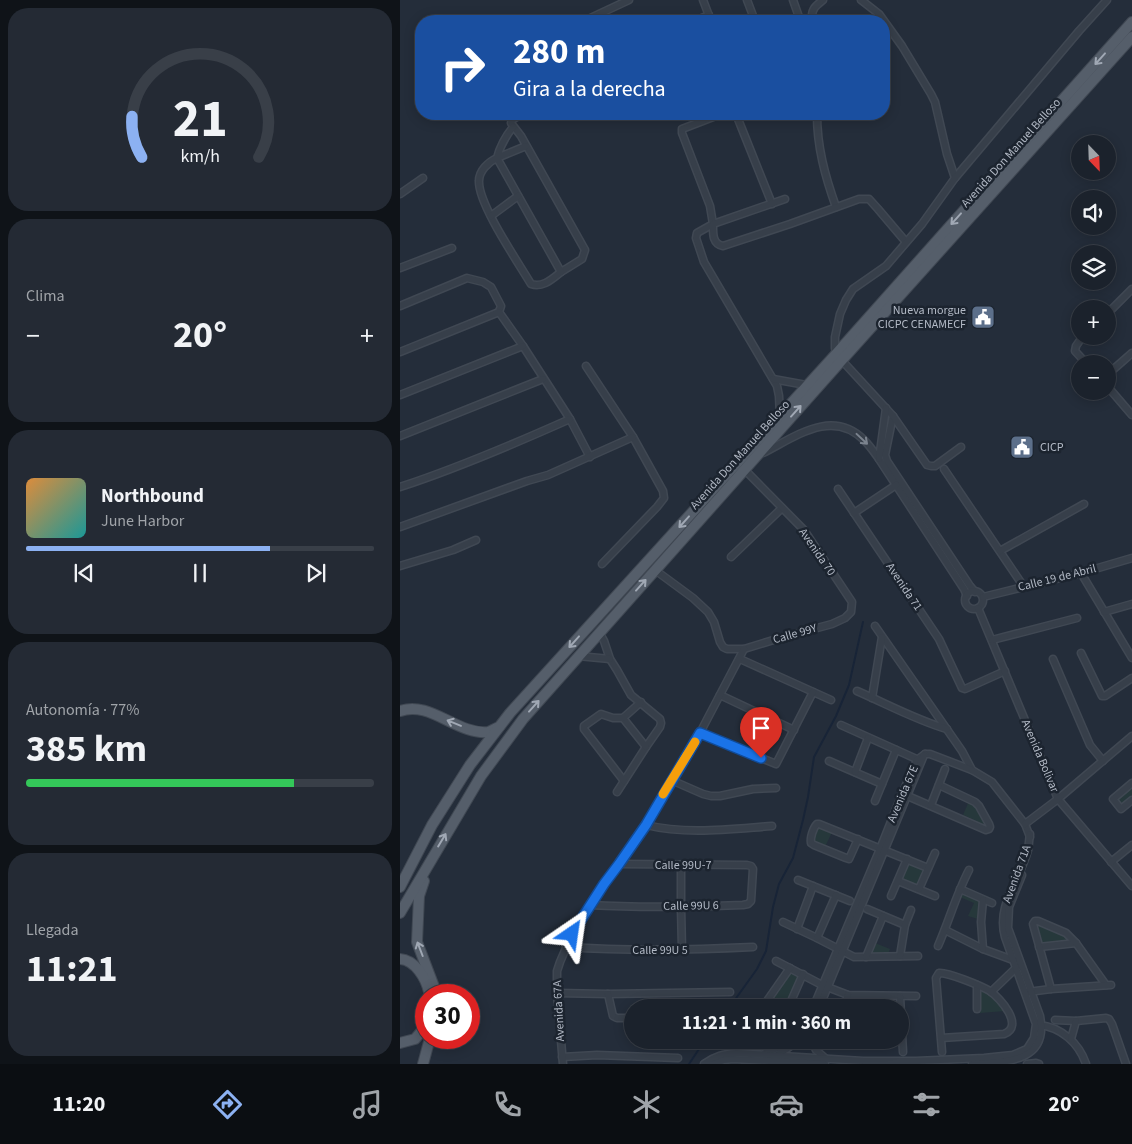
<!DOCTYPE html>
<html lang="es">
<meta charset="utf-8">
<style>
body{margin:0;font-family:"Source Sans 3",sans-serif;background:#242a34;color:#f1f3f6;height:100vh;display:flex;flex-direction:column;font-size:19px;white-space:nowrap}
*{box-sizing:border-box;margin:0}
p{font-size:16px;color:#a0a4a9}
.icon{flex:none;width:28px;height:28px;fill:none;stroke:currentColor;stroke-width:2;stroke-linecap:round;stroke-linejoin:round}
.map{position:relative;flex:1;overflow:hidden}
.details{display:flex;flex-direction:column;gap:8px;padding:8px;background:#0f1318;width:400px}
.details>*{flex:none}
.guide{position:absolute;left:15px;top:15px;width:475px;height:105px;border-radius:20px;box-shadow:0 2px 12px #0003,0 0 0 1px #393f48;background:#1a4fa0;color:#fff;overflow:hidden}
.needle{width:32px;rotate:157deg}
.fabs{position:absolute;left:671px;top:135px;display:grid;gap:10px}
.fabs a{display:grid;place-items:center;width:45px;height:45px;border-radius:50%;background:#1b222c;box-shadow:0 2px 12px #0003,0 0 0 1px #393f48;font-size:25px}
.speed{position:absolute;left:15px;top:984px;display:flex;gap:10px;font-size:25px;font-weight:700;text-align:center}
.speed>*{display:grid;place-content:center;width:65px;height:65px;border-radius:50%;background:#1b222c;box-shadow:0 2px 12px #0003,0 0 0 1px #393f48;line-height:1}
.speed .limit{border:8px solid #d22;background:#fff;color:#111}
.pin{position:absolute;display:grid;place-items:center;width:42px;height:42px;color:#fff;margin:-51px -21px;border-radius:50% 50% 50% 0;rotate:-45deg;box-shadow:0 0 5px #0007}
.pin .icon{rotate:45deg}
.me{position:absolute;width:55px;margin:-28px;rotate:32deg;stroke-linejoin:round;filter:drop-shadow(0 0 4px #0008)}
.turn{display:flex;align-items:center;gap:18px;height:105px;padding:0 15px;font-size:22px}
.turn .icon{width:65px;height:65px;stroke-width:2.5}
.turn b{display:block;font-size:35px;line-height:42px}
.big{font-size:38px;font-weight:700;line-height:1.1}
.details .card{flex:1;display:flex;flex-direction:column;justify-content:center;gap:8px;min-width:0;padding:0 18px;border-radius:20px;background:#242a34}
.details .dial{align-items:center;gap:0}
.dial svg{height:130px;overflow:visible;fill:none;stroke:#393f48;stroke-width:7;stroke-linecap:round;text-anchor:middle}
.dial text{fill:#f1f3f6;stroke:none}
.song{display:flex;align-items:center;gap:15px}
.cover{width:60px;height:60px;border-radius:8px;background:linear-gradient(135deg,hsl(30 70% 55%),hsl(180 70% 35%))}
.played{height:5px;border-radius:2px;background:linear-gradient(90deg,#8cb1f2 70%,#393f48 70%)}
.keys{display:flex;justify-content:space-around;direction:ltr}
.heat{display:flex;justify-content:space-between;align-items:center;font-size:28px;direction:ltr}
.charge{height:8px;border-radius:4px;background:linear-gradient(90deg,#34c759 77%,#393f48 0)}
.trip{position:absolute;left:224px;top:999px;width:285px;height:50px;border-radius:25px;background:#1b222c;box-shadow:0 2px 12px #0003,0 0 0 1px #393f48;font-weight:700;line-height:50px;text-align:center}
.tab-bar{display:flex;height:80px;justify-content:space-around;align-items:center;background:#0b0e12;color:#a0a4a9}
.tab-bar .icon{width:35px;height:35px}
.tab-bar .current{color:#8cb1f2}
.tab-bar b{font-size:22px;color:#f1f3f6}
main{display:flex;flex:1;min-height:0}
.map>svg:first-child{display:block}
.green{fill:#26383b}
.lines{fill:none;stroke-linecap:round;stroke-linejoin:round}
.stream{stroke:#182437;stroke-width:2}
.minor-casing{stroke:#404853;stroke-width:9}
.primary-casing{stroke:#404853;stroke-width:12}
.minor{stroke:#373f4a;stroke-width:6}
.primary{stroke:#555e6a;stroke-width:10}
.oneway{stroke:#a0a8b4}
.oneway2{stroke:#7b838e}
.route-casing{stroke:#114b97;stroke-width:12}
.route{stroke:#1a73e8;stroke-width:9}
.slow{stroke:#f59e0b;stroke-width:9}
.labels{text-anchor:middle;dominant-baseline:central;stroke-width:5;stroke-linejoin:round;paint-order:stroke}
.street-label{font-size:12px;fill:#b3bac6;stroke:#1c242f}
.poi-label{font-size:12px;fill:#b3bac6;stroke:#1c242f;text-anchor:end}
</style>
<main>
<section class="details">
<div class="card dial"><svg viewBox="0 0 100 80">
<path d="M14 69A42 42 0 1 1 86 69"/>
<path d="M14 69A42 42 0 0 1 8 44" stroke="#8cb1f2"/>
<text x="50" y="56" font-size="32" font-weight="700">21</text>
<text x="50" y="72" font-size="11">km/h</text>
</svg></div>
<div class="card"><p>Clima</p>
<div class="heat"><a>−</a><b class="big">20°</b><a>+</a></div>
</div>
<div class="card">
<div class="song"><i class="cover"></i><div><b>Northbound</b><p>June Harbor</p></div></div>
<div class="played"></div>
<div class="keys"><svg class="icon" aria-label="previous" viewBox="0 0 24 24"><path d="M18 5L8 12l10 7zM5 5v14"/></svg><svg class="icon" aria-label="pause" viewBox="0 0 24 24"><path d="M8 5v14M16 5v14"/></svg><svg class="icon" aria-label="next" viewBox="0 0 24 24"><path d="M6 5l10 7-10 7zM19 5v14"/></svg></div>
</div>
<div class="card"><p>Autonomía · 77%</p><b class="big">385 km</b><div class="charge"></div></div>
<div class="card"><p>Llegada</p><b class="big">11:21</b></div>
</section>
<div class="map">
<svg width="732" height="1064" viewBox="0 0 732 1064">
<rect width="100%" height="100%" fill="#242d3a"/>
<g class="green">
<path d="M732,785v13l-10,8 -5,-8z"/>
<path d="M569,801l8,5 8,16 -2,2 -20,-9z"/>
<path d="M417,827l15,5 -7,15 -12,-4z"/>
<path d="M509,863l16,7 -7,16 -16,-7z"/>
<path d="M562,893l18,9 -2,17 -10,-3 6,-13 -14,-6z"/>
<path d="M637,923l27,12 6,7 -27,4z"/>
<path d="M475,943l15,6 -2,5 -18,1z"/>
<path d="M391,972l9,4 -15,31 -19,1z"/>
<path d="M579,988l16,9 10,14 -25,2z"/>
<path d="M452,999h15l-1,8h-18z"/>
</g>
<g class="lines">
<g class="stream">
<path d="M329,1008l28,-39 9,-18 7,-44 6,-23 14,-26 10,-38 5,-23 6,-40 22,-41 13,-31 14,-63"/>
<path d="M289,1064l16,-24"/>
</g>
<g class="minor-casing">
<g id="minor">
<path d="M303,0l8,21"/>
<path d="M347,0l8,21"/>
<path d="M393,0l6,17"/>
<path d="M461,0l18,14 23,32 29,48 4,8 12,52 8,24"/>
<path d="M412,16c0,-8 5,-11 11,-16"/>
<path d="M184,21l45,-21"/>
<path d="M295,21l14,-6"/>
<path d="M122,114l-10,6 -1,3 10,13 64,114 -3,9 -21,13"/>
<path d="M321,114l-39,15v4l28,73 3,18 -16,9 -1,5 8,24 73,124 2,10 1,20"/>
<path d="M336,114l36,90"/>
<path d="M417,114c0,33 8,62 19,93"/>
<path d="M113,127c-8,10 -13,19 -16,31l64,114c-9,7 -18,16 -30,12 -13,-22 -53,-80 -52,-103 0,-10 9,-19 18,-23l29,-12"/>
<path d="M0,194l23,-16"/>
<path d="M385,199l-72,25c0,9 -1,20 10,22l67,-22 69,-25h10l9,10 28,33"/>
<path d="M91,216l27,-20"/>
<path d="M0,268l52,-20"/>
<path d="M0,306l67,-28 16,4 8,5 10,19 -2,6"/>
<path d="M708,313l24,-24"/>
<path d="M683,336l-7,10 -1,5 12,13"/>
<path d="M0,352l99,-40 24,34 47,73 20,38"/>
<path d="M186,366l47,71 30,54 1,7 -7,9 -55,57"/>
<path d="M708,374l24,-21"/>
<path d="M373,379l33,6"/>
<path d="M708,387l24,28"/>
<path d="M0,395l123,-49"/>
<path d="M493,416l-7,34 -1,5 2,6 83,125 5,6"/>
<path d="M0,436l143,-57"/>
<path d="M561,447l-26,19h-4l-4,-1 -34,-49 -57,-62 -1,-6v-11l5,-23 6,-14 7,-11 33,-23 36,-42 33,-46 124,-147 28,-31"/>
<path d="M363,453c32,-16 69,-45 101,-13 6,6 10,12 15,19l85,130 3,7"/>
<path d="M479,459l7,-51"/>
<path d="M544,469l80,118"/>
<path d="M0,487c58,-19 114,-43 170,-68"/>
<path d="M438,489l101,150 23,49 3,1 40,-18"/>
<path d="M454,513l42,-28"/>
<path d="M0,527l127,-46 21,-6 85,-38"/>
<path d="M600,551l84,-47"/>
<path d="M331,557l51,-49"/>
<path d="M0,566l53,-16 23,-10"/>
<path d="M255,570l38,28 15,14 6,10 6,20 3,5 4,2h17l36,-11 52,-14 13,-6 6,-6 1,-10 -48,-72 -60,-61"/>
<path d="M681,573l51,85"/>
<circle cx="574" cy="600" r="9"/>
<path d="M583,597l98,-24 51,-15"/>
<path d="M578,608l80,191 74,87"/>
<path d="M704,612l28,-8"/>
<path d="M475,626l87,125 10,19"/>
<path d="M199,632l5,9 6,18 7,11 14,25 29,24 1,4 -1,4 -14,20 -29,45"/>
<path d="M592,640l85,-22"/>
<path d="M681,653l21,43h3l27,-18"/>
<path d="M178,656l32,3"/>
<path d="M340,659l91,41"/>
<path d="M653,659l37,86 13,16"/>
<path d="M457,691c30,13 59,29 90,38"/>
<path d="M320,695l74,35"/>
<path d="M472,698l10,-61"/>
<path d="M223,718l23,29"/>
<path d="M441,725l80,36"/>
<path d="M300,733l76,31 37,-72"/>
<path d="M525,754h5l42,16 20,12 33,42 5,13"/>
<path d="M429,761l53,23"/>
<path d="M455,772l13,-34"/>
<path d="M271,780l32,14 8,2h9l33,-7 23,-1"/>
<path d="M224,781l-40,-52v-3l17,-12 12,4h10l18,-16"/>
<path d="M732,783l-19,16 8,10 11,-9"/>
<path d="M503,794l83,36 3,-1 1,-2 -1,-3 -10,-18 -4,-4 -36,-17"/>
<path d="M475,801l21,-51"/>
<path d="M531,805l14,-36"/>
<path d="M625,824l33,-25 74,-63"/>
<path d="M246,825c41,10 85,4 126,1"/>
<path d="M458,839l-9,20 -3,-1 -32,-13 -3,-2c-1,-5 2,-15 6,-19h2l109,44"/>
<path d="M711,862l21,-17"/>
<path d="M281,865v42l1,43"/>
<path d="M398,880l52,21"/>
<path d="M498,881l37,15"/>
<path d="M519,889l16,-36"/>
<path d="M560,889l32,14"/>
<path d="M491,896l16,-37"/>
<path d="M190,905c51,3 102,2 153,0l5,-1 3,-3 2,-32 -2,-3 -4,-1 -128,-1"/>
<path d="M467,909l38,16"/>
<path d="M383,922l34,16 37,19 64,-1"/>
<path d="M397,929l16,-43"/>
<path d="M545,930l38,19 30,11h2"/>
<path d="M417,938l19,-43"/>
<path d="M538,946c11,-25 18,-51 31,-76"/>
<path d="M166,947c63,4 125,3 187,0"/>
<path d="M639,947l37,-4"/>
<path d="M583,949l-2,-27 2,-22"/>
<path d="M500,956l5,-31 6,-15"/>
<path d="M466,957l17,-41"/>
<path d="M376,961l46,24 26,10 68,1"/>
<path d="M577,985v24"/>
<path d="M651,989l-18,-65 2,-3h3l28,12 10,10 30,42"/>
<path d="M591,992l28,-27"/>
<path d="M628,992l23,-3 60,-4"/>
<path d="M157,993l51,1 122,-2"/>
<path d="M208,994l5,22 4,2h15"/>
<path d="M500,996l3,56"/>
<path d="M362,1008l28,-40"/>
<path d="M388,1008l15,-34"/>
<path d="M413,1008l67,-159 22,-55 15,-34 8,-6"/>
<path d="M419,1008l105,-253"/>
<path d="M444,1008l4,-13"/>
<path d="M655,1020l21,1 30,-3 3,1 3,5 14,40"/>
<path d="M639,1025c22,2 40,18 47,39"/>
<path d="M541,1038l63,-4c21,-8 -4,-36 -14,-43 -9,-5 -42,-19 -51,-18l-3,5 6,74"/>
<path d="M671,1039l5,-18"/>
<path d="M411,1040l5,10 9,8"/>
<path d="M365,1053l15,-6 10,-7"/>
<path d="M377,1055l8,-5 14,-10"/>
<path d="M162,1057l35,-2 81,3"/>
<path d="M163,1064l-6,-71v-22l3,-9 12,-28 32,-50 15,-20 27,-39 25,-45 20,-30 53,-101"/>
<path d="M304,1064c11,-8 20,-10 32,-11l127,8h53l68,-3 29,-3 14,-6 7,-11 2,-14 -31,-87c-9,-32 15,-57 23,-87 1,-5 1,-11 2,-16"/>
<path d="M313,1064l11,-4 9,-1 92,5"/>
<path d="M572,1064c33,-2 77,-1 68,-48l-32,-88 1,-21 13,-32"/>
<path d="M627,1064l9,-1 3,1"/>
</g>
</g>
<g class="primary-casing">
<g id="primary">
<path d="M0,711c30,-11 57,24 88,21 4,-1 7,-4 11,-5"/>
<path d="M24,881l-5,15 -2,46 19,50v3"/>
<path d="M0,887l32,-62 38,-60 40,-52 326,-359 296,-332"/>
<path d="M0,913l81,-137 42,-57 319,-359 290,-323"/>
<path d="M0,959c15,1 26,19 29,33"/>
<path d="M0,1043l15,-4 11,-13"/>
<path d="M23,1064l7,-26"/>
</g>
</g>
<use href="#minor" class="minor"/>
<use href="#primary" class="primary"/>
</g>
<defs><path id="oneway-shaft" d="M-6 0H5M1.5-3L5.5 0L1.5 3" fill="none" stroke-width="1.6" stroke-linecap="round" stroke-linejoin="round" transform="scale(1.25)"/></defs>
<g class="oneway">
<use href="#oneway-shaft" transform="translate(700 59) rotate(132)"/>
<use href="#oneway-shaft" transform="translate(556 219) rotate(132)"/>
<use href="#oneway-shaft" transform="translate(396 411) rotate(-48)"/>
<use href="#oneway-shaft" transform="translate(284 522) rotate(132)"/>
<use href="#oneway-shaft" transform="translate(241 585) rotate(-48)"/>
<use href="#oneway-shaft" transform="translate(174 642) rotate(132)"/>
<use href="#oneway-shaft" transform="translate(134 706) rotate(-48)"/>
<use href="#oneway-shaft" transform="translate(54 723) rotate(-158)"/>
<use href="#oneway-shaft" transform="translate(42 840) rotate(-59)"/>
<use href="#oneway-shaft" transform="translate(20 949) rotate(-111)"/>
</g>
<use class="oneway2" href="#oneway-shaft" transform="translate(462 439) rotate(43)"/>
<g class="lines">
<g class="route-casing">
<path id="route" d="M172,934l32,-50 15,-20 27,-39 54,-92 61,25"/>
</g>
<use href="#route" class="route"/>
<path class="slow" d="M263,794l32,-52"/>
</g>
<defs>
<g id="civic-square" transform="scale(1.25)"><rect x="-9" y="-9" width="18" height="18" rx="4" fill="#5c6f8a" stroke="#1c242f"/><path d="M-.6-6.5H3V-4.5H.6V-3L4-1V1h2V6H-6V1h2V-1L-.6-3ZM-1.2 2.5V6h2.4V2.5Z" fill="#fff"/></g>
</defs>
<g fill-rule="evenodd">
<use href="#civic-square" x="583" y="317"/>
<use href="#civic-square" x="622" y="447"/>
</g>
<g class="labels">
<g class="street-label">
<text transform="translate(611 153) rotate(-48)">Avenida Don Manuel Belloso</text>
<text transform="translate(340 455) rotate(-48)">Avenida Don Manuel Belloso</text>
<text transform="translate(417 552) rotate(55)">Avenida 70</text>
<text transform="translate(657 578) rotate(-14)">Calle 19 de Abril</text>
<text transform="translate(504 587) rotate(56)">Avenida 71</text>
<text transform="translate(395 634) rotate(-16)">Calle 99Y</text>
<text transform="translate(640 756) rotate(67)">Avenida Bolivar</text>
<text transform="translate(503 794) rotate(-67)">Avenida 67E</text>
<text x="283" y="865">Calle 99U-7</text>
<text transform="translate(617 874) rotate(-70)">Avenida 71A</text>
<text transform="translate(291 906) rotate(-1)">Calle 99U 6</text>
<text x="260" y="950">Calle 99U 5</text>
<text transform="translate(159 1011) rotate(-93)">Avenida 67A</text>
</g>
<g class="poi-label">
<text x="566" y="310">Nueva morgue<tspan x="566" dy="14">CICPC CENAMECF</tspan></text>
<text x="640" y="447" text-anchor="start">CICP</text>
</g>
</g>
</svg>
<div class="fabs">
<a><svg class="needle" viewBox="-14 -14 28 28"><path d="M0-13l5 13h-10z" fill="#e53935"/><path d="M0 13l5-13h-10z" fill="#a0a4a9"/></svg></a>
<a><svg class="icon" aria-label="sound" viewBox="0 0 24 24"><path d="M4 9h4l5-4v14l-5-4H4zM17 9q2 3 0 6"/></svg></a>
<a><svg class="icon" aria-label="layers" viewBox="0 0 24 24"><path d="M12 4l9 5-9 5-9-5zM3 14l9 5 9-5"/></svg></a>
<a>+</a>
<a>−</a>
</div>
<div class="speed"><div class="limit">30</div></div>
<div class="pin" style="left:361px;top:758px;background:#d93025"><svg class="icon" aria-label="arrive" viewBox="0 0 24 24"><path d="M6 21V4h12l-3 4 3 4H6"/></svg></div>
<svg class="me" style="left:172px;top:934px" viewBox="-20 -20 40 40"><path d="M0-17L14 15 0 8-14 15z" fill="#1a73e8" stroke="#fff" stroke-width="4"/></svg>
<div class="trip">11:21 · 1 min · 360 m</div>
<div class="guide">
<div class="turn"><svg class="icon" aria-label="right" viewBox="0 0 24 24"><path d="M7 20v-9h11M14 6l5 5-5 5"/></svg><div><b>280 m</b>Gira a la derecha</div></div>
</div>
</div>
</main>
<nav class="tab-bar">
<b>11:20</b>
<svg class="icon current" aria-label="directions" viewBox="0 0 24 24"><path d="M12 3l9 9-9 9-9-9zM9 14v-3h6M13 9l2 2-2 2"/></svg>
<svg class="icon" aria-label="music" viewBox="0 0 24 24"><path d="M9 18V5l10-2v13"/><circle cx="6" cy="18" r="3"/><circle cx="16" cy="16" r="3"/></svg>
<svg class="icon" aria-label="phone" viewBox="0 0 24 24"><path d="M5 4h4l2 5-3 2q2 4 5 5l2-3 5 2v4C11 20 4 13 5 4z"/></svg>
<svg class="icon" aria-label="climate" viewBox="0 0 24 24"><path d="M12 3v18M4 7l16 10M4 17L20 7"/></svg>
<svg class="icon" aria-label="car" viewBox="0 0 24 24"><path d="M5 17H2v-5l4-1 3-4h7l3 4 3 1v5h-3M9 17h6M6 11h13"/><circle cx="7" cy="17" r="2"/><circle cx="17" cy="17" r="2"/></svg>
<svg class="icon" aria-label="filters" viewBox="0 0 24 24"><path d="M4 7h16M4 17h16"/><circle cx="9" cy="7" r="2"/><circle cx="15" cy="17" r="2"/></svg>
<b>20°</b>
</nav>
